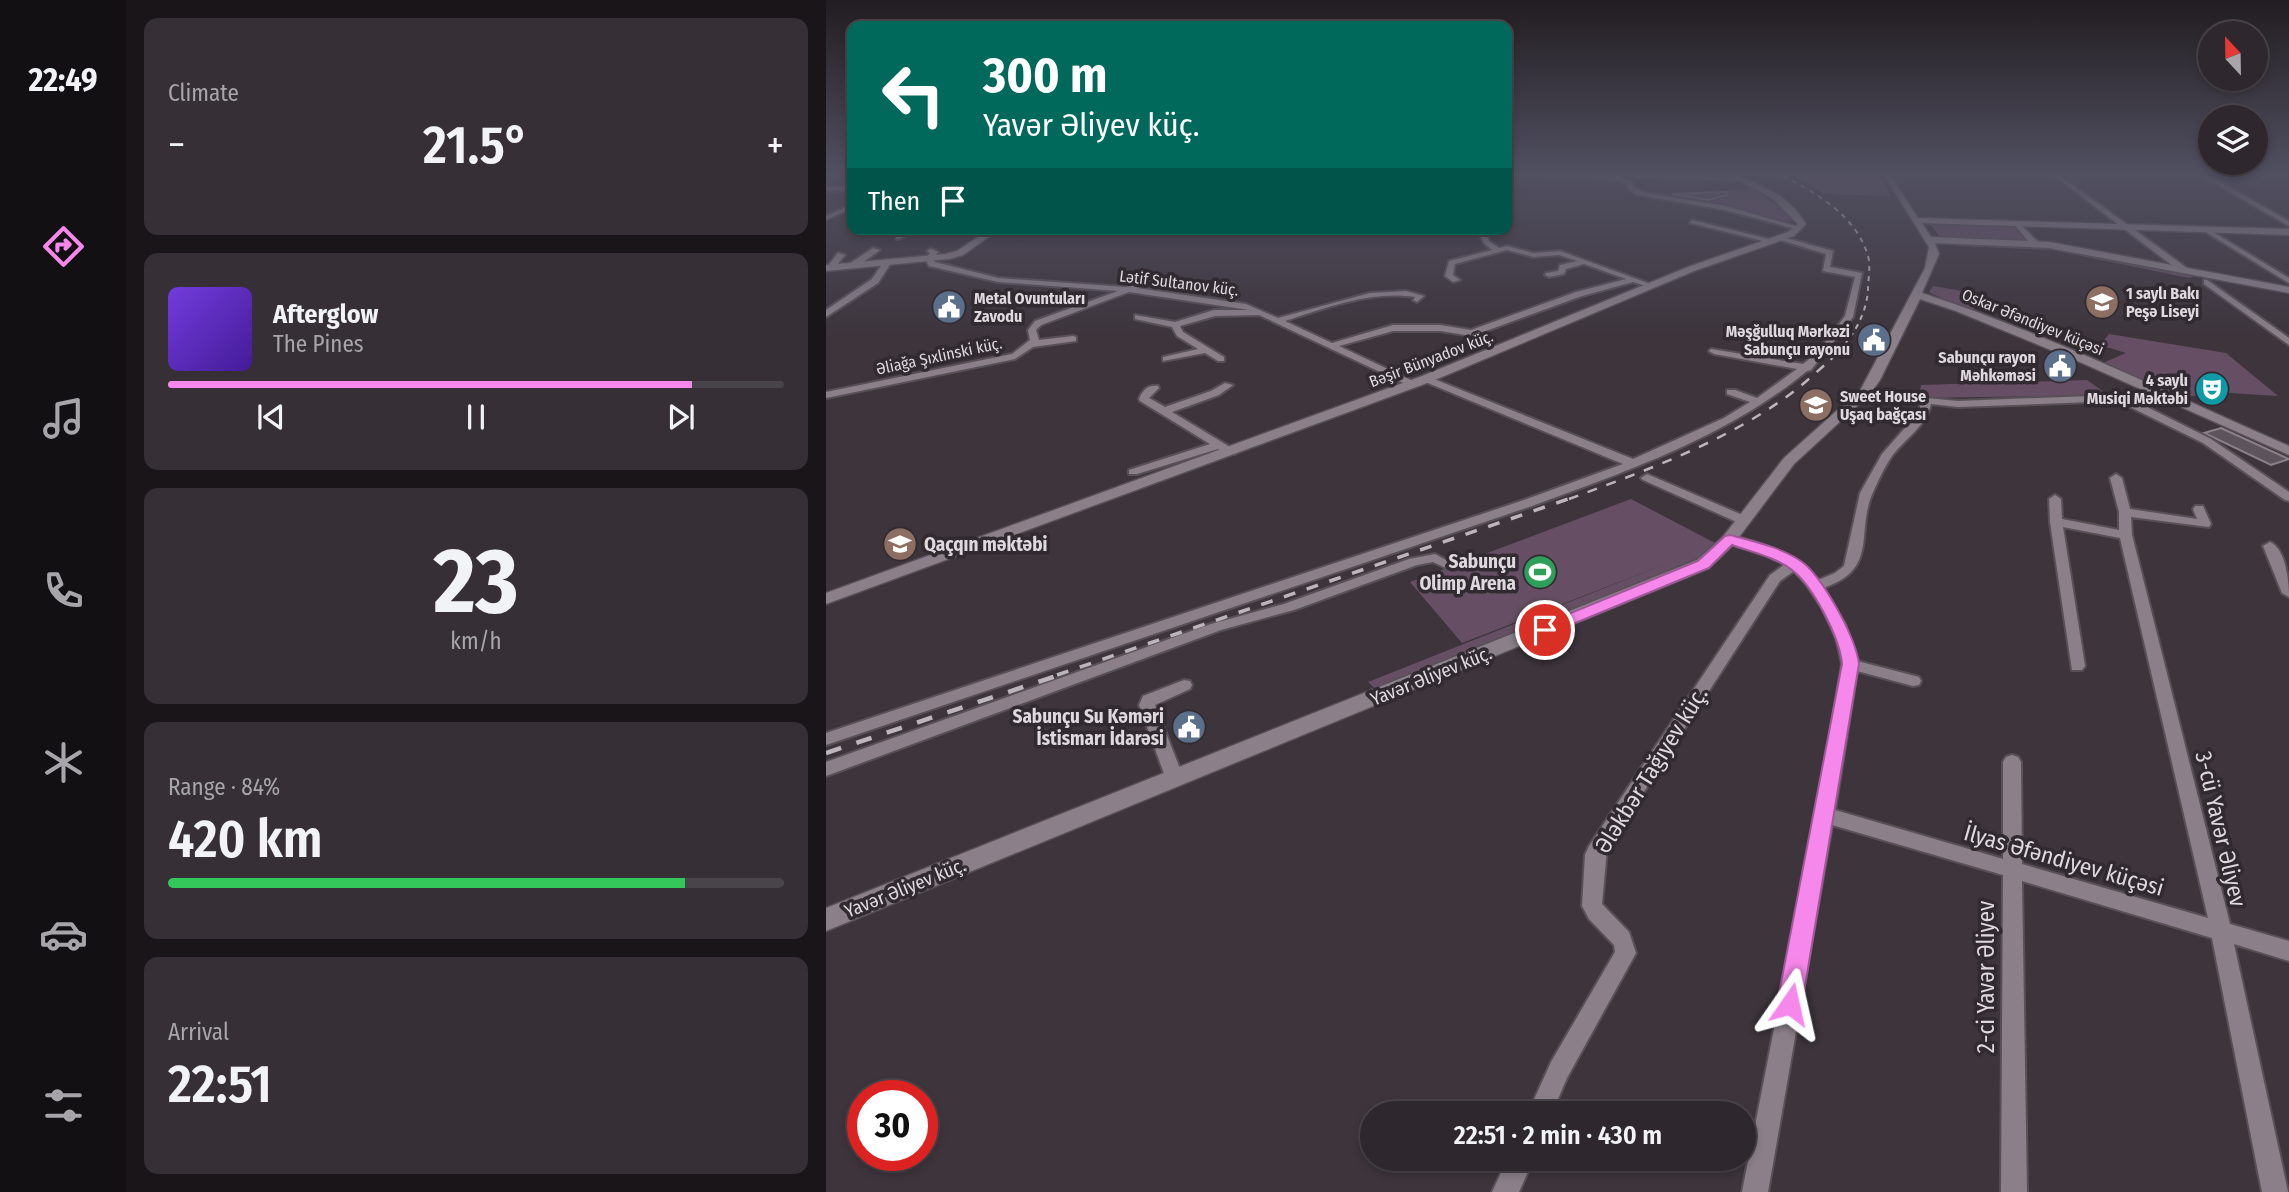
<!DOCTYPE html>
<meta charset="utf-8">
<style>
body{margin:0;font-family:"Fira Sans Condensed",sans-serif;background:#362f35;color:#f1f3f6;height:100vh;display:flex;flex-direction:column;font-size:26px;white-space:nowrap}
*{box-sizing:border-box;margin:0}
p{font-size:23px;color:#a7a5aa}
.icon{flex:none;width:38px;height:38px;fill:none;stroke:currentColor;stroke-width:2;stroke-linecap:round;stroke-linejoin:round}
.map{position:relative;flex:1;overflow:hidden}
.details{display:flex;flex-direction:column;gap:18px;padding:18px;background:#191519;width:700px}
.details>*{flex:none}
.banner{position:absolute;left:21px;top:21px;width:665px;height:214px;border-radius:14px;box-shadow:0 4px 10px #0003,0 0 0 2px #494449;background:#00695c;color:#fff;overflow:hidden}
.needle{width:46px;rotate:338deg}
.controls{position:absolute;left:1372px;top:21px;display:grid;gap:14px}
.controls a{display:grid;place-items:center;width:70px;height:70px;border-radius:50%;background:#2e272d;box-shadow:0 4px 10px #0003,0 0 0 2px #494449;font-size:35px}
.speed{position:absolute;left:21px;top:1080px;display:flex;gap:14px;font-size:35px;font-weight:700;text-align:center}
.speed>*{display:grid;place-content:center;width:91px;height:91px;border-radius:50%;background:#2e272d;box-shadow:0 4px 10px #0003,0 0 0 2px #494449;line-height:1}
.speed .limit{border:10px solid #d22;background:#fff;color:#111}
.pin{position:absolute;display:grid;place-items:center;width:60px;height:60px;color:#fff;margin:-30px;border:4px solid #fff;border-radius:50%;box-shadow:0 2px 7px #0007}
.me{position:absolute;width:77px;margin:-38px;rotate:11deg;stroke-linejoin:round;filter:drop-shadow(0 0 5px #0008)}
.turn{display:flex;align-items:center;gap:24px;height:147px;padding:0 21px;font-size:32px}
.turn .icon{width:91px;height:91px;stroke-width:2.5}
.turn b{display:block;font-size:49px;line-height:60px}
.then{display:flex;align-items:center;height:66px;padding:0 21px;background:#0003;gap:14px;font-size:26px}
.big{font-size:52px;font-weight:600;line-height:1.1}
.details .widget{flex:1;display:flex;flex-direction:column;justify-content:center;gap:10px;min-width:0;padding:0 24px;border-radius:14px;background:#362f35}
.details .dial{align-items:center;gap:0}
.dial b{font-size:91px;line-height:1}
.song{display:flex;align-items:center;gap:21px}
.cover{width:84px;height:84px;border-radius:10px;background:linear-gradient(135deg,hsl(260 70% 55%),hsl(260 70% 35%))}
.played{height:7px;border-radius:4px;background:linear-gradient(90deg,#f788eb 85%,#494449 85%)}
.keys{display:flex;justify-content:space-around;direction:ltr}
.heat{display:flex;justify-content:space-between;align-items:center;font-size:38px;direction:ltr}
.charge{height:10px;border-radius:5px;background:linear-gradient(90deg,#34c759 84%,#494449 0)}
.trip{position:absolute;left:534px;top:1101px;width:396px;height:70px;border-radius:35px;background:#2e272d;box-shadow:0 4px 10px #0003,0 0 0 2px #494449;font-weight:600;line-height:70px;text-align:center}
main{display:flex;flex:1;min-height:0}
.dock{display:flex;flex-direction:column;width:126px;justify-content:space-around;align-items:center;background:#121012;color:#a7a5aa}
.dock .icon{width:49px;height:49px}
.dock .on{color:#f788eb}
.dock b{font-size:32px;color:#f1f3f6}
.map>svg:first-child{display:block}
.green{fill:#664f64}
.building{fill:#5d535c;stroke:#8a8089;stroke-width:2}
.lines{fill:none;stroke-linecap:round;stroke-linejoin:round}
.street-casing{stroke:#585057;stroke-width:4}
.secondary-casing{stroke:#585057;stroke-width:3}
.street{fill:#8b808a;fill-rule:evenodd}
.secondary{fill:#8b808a;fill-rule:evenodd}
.rail-far3{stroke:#bcb5bb;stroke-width:2;stroke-dasharray:5 5;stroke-linecap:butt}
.rail-far2{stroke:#bcb5bb;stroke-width:2.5;stroke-dasharray:10 10;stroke-linecap:butt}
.rail-far1{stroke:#bcb5bb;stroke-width:3.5;stroke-dasharray:12 12;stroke-linecap:butt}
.rail{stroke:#bcb5bb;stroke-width:4.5;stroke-dasharray:16 16;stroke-linecap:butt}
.route{fill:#f788eb;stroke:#a15899;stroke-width:2}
.labels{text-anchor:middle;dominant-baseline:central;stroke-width:7;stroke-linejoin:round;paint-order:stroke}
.far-street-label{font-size:16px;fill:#dfd9de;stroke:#322a31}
.far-poi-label{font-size:16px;font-weight:bold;fill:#dfd9de;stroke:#322a31;text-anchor:start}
.poi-label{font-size:19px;font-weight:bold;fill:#dfd9de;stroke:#322a31;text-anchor:end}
.street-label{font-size:19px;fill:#dfd9de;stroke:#322a31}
.near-street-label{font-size:23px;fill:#dfd9de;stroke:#322a31}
</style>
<main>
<nav class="dock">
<b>22:49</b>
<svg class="icon on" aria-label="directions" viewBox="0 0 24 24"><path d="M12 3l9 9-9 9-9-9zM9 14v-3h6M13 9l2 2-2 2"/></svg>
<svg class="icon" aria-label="music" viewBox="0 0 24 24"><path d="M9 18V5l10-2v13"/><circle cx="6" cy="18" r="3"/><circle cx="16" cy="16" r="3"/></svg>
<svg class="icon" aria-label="phone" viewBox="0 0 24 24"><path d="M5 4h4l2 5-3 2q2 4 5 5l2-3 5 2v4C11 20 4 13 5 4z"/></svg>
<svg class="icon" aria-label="climate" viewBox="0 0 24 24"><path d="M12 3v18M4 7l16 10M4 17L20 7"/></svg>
<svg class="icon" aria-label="car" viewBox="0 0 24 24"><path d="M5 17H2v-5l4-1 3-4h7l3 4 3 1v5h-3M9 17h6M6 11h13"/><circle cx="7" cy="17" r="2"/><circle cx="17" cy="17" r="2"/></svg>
<svg class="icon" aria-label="filters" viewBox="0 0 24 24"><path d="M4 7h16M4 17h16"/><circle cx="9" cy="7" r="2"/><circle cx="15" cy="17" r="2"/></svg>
</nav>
<section class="details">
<div class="widget"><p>Climate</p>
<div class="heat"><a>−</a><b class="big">21.5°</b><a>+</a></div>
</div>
<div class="widget">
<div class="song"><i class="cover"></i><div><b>Afterglow</b><p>The Pines</p></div></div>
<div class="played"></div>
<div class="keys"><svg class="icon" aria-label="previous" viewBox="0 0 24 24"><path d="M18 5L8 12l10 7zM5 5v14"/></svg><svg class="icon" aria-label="pause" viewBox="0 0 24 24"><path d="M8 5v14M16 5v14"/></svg><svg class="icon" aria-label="next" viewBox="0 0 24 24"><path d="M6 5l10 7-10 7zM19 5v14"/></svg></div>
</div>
<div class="widget dial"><b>23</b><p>km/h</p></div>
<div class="widget"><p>Range · 84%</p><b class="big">420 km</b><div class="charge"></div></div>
<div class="widget"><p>Arrival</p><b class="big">22:51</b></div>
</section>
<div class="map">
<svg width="1463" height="1192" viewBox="0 0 1463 1192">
<rect width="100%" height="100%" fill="#3d343c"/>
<g class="green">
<path d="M963,172h80l9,2 13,22 -67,-2z"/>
<path d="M927,188l33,24 7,9c-25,3 -62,-14 -90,-18l20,-5 -4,-7z"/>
<path d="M1106,222l81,2 14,15 -7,3 -80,-5 -9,-12z"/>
<path d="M1130,243l79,2 163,30 -9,3 -137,-28 -94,-4z"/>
<path d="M1107,286l48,8 -8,16 -13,-3 -31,-15z"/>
<path d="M1283,334l117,19 52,43 -79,-5 4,4 -19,2 -81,-34 23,-10 -26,-8z"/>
<path d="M1261,380l21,15 -189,3 2,-13z"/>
<path d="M805,499l86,45 -12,12 -18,12 -308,124 -11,-10 300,-119 -206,80 -52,-61z"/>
</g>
<g class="building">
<path d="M900,192l1,3 -19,5 -36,-6z"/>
<path d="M1395,428l68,31 -18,6 -67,-32z"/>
</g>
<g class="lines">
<g class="street-casing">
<g id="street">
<path d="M687,172l102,4 16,5 3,6 7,5 85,14 76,22 -3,2 -74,-20 -88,-15 -8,-6 -3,-6 -11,-3z"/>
<path d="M1223,172h6l132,96v4h-6z"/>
<path d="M1369,172h7l87,49v5z"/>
<path d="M26,186v4l-26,1v-4z"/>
<path d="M26,204v4l-26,12v-4z"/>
<path d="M866,220l81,20 2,1 -4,2 -81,-20z"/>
<path d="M1188,222h4l20,20v4h-6l-18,-22z"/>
<path d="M82,229h8l-16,10h-4v-2z"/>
<path d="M651,229h6l6,12 10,7 8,-2 26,7 27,-2 96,35 -4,2 -19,-6 -51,14 -110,40 -32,-5h-47l-54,15 76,36v4l-3,1 -153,-72 -44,1 -35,10 3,6 41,25v4h-6l-13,-8 -42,8v-4l35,-8 -21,-13 -5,-9 -37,-8v-4l40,7 39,-12h35l-120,-18 -88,33 -5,5 3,10 34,-4 3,1v4l-43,6 -18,12 -189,39v-6l186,-38 18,-14 -2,-10 7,-9 83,-30 -120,-9 -69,-16 -4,-7 5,-6 -3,-2 4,-2 7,3 -5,7 2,3 63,16 128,9 27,-12 4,2 -1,2 -19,9 109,16 32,14 92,-25 36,-2 18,5 -7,6 -4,-2 2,-3c-43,-7 -90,11 -130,24l47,22 61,-18h47l31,5 105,-38 50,-13 -42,-15 -18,5 -2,5 -15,3 -4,-2 1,-2 12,-2 2,-6 17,-4 -18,-6 -26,2 -26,-7 -52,14 -2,11 7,5 -7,2 -8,-6 4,-15 43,-11 -8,-7z"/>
<path d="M1378,229h4l81,49v5l-85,-52z"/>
<path d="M953,236l54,15 -3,16 32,6 -9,44 -42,53 -4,1c-79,65 -179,100 -275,135l-706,239v-12l698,-233 99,-36 -200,-83v-4h6l204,82 91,-41 26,-16 -23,-8v-4h8l22,8 40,-29 -83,-15 -5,-3 2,-2 92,15 14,-11 28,-37 10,-39 -32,-6 3,-17 -49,-15z"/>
<path d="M47,248l7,2 -25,18h-6v-4z"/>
<path d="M12,253l7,2 -11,14h-6l-1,-2z"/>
<path d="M58,261l7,2 -13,20 -52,34v-7l46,-31z"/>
<path d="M1381,280l82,58v7l-85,-61v-4z"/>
<path d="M399,383l8,2 -14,10 -47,17 63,38v4h-8l-9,-5 -81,25h-8v-4l81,-26 -70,-43 -1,-2c3,-8 9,-15 19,-13l1,2 -10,10 16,9 46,-16z"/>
<path d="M1038,392l94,9 211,-8 5,3 -1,2 -40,2 78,39 78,53v9l-4,-1 -82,-57 -85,-42 -160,6 -27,-3c-4,21 -27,36 -39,52 -7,10 -13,23 -18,34 -20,41 7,79 -51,98l22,36 12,37 62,16 2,4 -2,4 -6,1 -56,-15 -22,139 168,49v-97l3,-5 6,-2 6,2 3,5 1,102 186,54 -88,-380 -57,-11 22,139 -3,4h-10l-22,-148 -1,-23 6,-4 6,4 1,20 57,11v-18l-9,-34 6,-4 6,4 8,31 67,10 -4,-10 2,-3h8l8,18 -2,3 -78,-10 1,18 98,389 59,17v20l-55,-17 54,248h-26l-50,-254 -190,-57 5,311h-26l2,-317 -171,-50 -64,367h-26l74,-377 26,-151 -6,-26 -14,-30 -16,-24 -12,-13 -14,10 -173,268 -5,55 27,28 7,21 -69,125 -15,35h-24l23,-51 64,-110 -1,-7 -25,-26 -7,-13 3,-51 4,-9 181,-271 15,-11 -21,-9 -39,-13 -1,-3 6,-4c33,9 65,18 88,45l17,-7 9,-7 16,-73 22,-39 37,-42 2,-9 -61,-6 -1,-2z"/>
<path d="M821,474l100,43 2,3 -6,4 -4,-1 -96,-43 -2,-2z"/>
<path d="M1444,542c16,7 19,40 19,55l-7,-4 -19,-47z"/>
<path d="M609,554l20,11 -7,4 -15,-7 -16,3 -123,45 -73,20 -395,146v-14l385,-138 73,-20 125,-45z"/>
<path d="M358,680l6,1 2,4 -2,4 -35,16 29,74 -3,5 -6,2 -6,-2 -3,-5 -27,-74 4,-9z"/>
<path d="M682,1158h26l-15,34h-27z"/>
</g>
</g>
<g class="secondary-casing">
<g id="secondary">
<path d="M735,172l180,5 38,18 16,14 11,15 -12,12 -100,35 -264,111 -604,222v-11l596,-217 266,-109 100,-35 10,-8 -25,-25 -33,-18 -176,-7z"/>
<path d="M1056,172h6l30,46 371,11v6l-367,-12 9,14 118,5 240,45v6l-240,-45 -114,-5 4,11 -17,39c126,41 246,100 367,153v9l-216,-96 -117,-48 -36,-12 -40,81 -10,14 -76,70 -61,81 -24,23 -883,363v-23l871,-348 25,-22 62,-80 77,-69 64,-121 4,-21z"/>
<path d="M164,229h10l-37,26 -14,4 -123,12v-6l119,-11 12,-3z"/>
</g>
</g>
<use href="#street" class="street"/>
<use href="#secondary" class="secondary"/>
<path class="rail-far3" d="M948,172c37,17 82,42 94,84 3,10 0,23 0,33 -1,27 -19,55 -40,73"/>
<path class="rail-far2" d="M743,499c76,-28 159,-58 224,-107 13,-10 25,-21 37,-32"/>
<path class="rail-far1" d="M231,675l517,-178"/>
<path class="rail" d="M0,753l236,-79"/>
</g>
<linearGradient id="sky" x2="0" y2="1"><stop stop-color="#221d21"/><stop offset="0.51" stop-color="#515061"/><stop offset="1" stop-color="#515061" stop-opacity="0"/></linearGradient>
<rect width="1463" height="339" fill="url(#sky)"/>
<path class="route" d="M904,535c23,6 58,14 76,30 20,19 50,73 53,99l-57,340 -3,8 -9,4 -9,-4 -4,-8 65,-340c-2,-26 -29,-78 -50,-94 -17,-13 -40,-18 -60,-25l-23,23 -158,65h-12l-2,-3 2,-4 159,-65 27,-25z"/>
<defs>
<g id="university-disc" transform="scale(1.75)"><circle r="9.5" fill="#8d6e63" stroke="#322a31"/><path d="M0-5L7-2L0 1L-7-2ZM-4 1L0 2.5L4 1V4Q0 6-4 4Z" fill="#fff"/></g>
<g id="civic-disc" transform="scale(1.75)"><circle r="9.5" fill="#5c6f8a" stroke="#322a31"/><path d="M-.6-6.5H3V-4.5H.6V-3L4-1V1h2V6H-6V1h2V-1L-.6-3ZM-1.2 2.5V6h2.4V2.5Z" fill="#fff"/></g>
<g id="theatre-disc" transform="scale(1.75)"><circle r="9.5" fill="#0f9aa8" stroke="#322a31"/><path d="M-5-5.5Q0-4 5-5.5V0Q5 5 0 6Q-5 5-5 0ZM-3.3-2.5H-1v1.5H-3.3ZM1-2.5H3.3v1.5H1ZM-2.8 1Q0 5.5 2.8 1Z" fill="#fff"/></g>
<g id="school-disc" transform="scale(1.75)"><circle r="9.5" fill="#8d6e63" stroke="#322a31"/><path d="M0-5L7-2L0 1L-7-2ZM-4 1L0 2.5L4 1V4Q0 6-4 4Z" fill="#fff"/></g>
<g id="stadium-disc" transform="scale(1.75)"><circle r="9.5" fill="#2e9e5b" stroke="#322a31"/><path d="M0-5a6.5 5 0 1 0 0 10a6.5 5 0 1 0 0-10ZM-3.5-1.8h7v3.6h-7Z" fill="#fff"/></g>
</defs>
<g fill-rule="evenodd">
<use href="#university-disc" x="1276" y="302"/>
<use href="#civic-disc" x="123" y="307"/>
<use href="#civic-disc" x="1048" y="340"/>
<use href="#civic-disc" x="1234" y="366"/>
<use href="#theatre-disc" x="1386" y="389"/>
<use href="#school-disc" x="990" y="405"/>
<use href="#school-disc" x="74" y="544"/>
<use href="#stadium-disc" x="714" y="572"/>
<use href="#civic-disc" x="363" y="727"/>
</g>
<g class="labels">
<g class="far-street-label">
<text transform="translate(353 283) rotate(7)">Lətif Sultanov küç.</text>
<text transform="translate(1207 322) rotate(22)">Oskar Əfəndiyev küçəsi</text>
<text transform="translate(113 356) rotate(-12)">Əliağa Şıxlinski küç.</text>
<text transform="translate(605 359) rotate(-21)">Bəşir Bünyadov küç.</text>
</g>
<g class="far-poi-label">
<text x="1300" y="293">1 saylı Bakı<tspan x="1300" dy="18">Peşə Liseyi</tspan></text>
<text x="148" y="298">Metal Ovuntuları<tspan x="148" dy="18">Zavodu</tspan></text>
<text x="1024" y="331" text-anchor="end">Məşğulluq Mərkəzi<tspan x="1024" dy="18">Sabunçu rayonu</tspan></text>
<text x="1210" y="357" text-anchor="end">Sabunçu rayon<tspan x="1210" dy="18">Məhkəməsi</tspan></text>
<text x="1362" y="380" text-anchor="end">4 saylı<tspan x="1362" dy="18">Musiqi Məktəbi</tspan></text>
<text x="1014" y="396">Sweet House<tspan x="1014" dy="18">Uşaq bağçası</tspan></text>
</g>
<g class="poi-label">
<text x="98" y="544" text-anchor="start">Qaçqın məktəbi</text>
<text x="690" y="561">Sabunçu<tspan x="690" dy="22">Olimp Arena</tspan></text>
<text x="338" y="716">Sabunçu Su Kəməri<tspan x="338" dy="22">İstismarı İdarəsi</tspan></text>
</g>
<g class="street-label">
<text transform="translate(605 676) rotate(-22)">Yavər Əliyev küç.</text>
<text transform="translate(79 888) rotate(-22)">Yavər Əliyev küç.</text>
</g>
<g class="near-street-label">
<text transform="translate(825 770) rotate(-58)">Ələkbər Tağıyev küç.</text>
<text transform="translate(1395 829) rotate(77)">3-cü Yavər Əliyev</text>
<text transform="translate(1238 860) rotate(16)">İlyas Əfəndiyev küçəsi</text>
<text transform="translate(1160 977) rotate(-90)">2-ci Yavər Əliyev</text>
</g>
</g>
</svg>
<div class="controls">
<a><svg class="needle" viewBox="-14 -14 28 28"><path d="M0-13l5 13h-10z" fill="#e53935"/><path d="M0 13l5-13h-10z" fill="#a7a5aa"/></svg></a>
<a><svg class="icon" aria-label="layers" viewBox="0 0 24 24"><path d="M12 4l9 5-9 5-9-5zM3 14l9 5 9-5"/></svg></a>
</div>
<div class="speed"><div class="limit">30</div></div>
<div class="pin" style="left:719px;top:630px;background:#d93025"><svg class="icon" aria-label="arrive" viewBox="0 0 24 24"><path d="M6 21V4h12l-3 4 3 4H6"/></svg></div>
<svg class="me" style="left:964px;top:1004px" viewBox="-20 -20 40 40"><path d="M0-17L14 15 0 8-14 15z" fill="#f788eb" stroke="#fff" stroke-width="4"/></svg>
<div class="trip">22:51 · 2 min · 430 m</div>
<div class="banner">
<div class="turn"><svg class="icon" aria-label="left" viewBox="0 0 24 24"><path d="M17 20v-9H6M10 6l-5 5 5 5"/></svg><div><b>300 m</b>Yavər Əliyev küç.</div></div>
<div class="then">Then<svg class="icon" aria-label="arrive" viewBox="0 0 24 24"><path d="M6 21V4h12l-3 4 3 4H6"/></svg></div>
</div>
</div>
</main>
